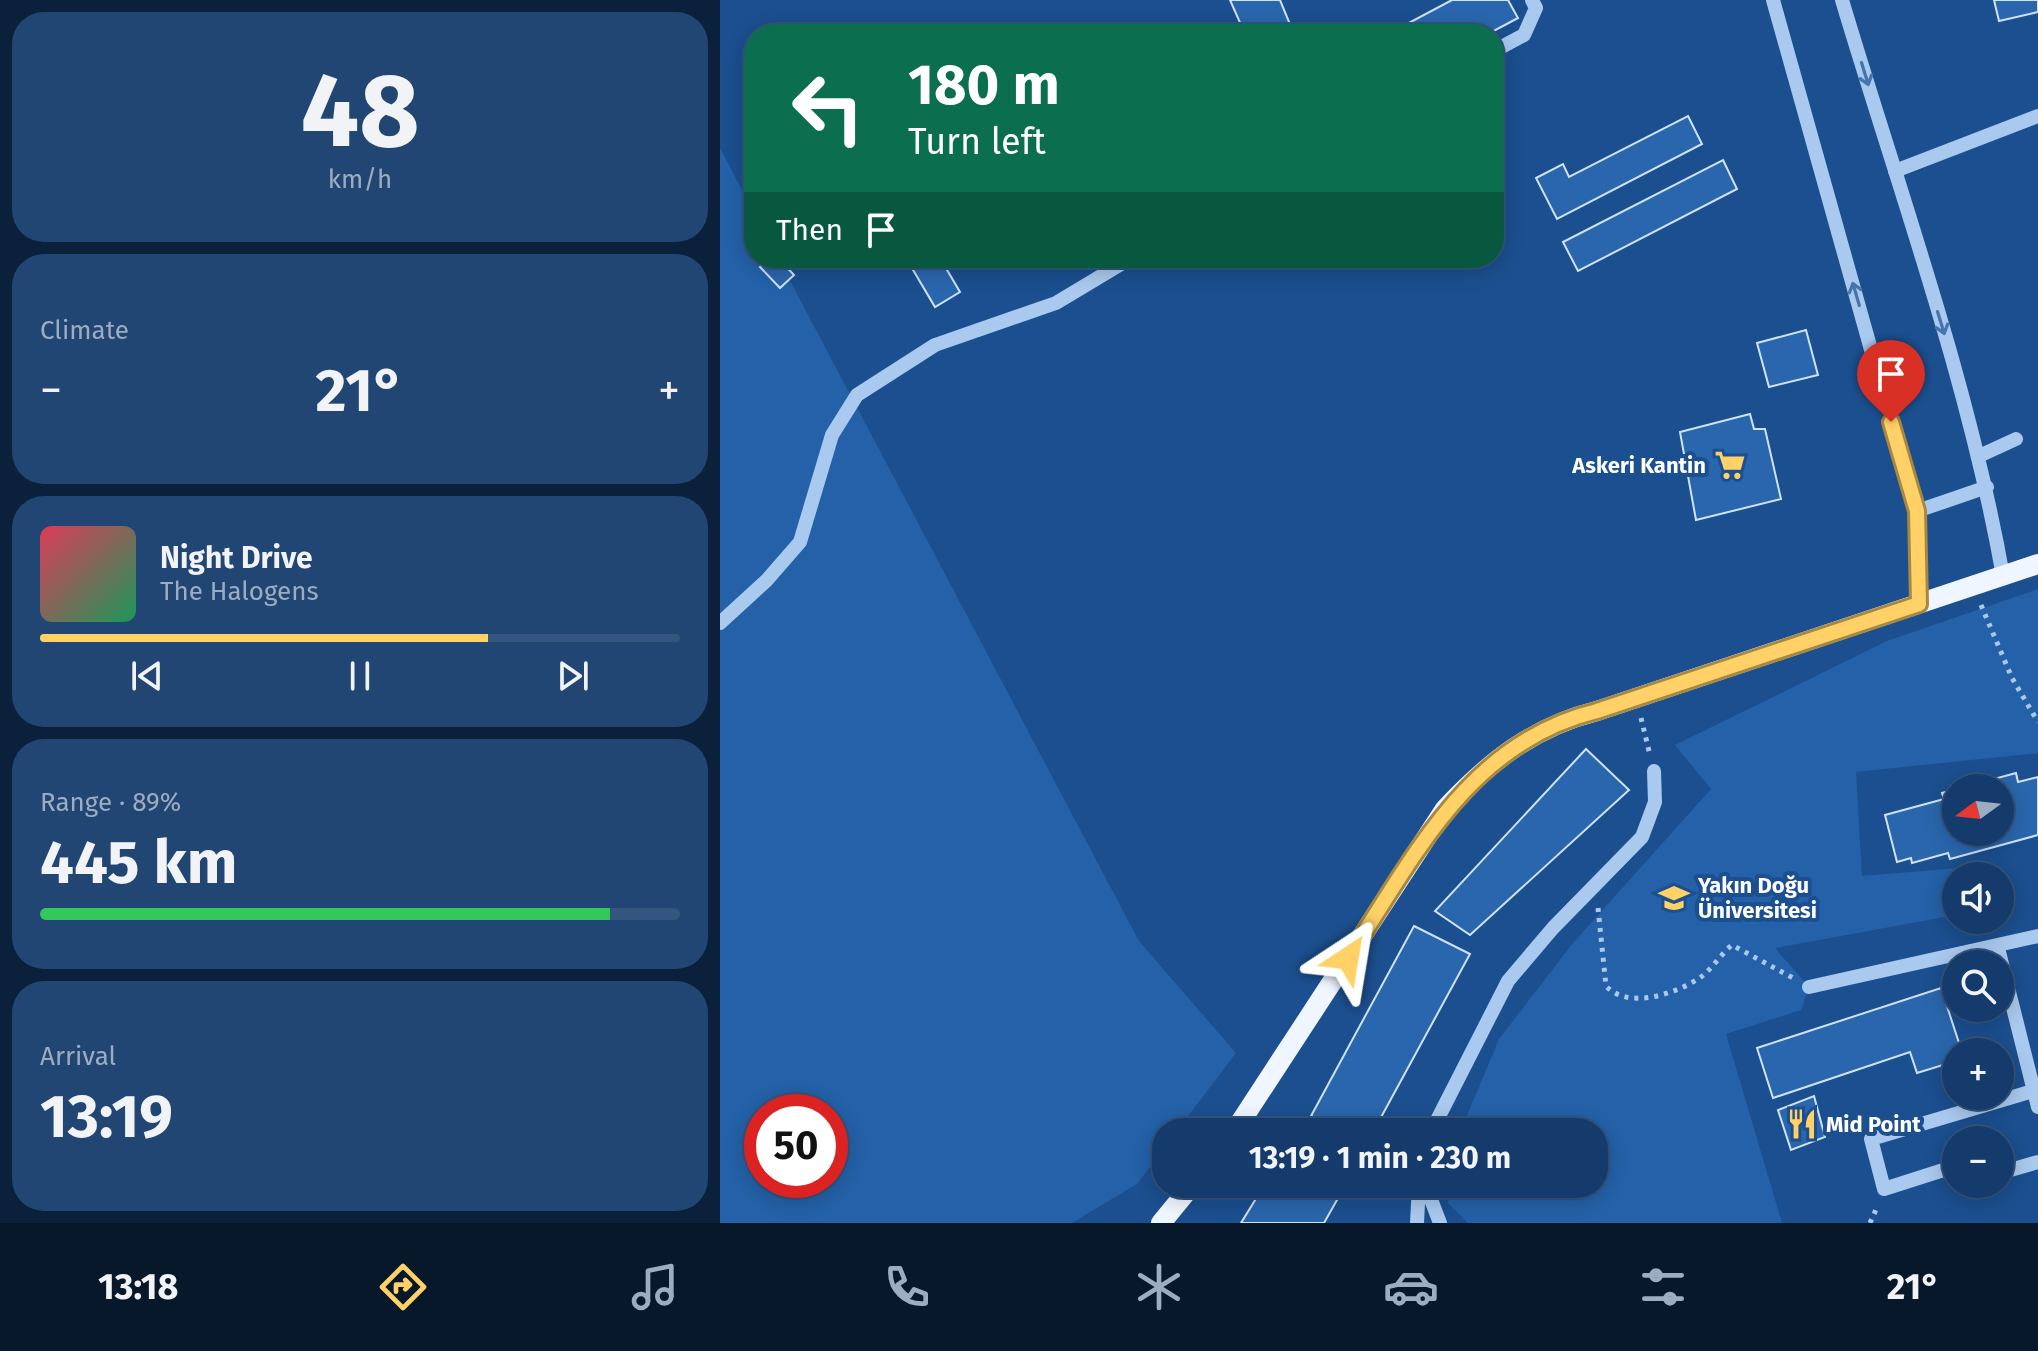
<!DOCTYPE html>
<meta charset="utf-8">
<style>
body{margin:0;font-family:"Fira Sans",sans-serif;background:#214673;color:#f1f3f6;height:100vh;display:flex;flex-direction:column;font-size:30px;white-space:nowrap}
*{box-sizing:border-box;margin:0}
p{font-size:26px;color:#9dadc1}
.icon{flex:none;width:44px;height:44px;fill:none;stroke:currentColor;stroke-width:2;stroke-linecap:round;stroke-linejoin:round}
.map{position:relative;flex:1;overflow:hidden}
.side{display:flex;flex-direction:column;gap:12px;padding:12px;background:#0b203b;width:720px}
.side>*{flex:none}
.hud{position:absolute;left:24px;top:24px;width:760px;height:244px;border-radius:32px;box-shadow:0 4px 20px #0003,0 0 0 2px #33557e;background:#0b6e4f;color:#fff;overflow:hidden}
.needle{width:52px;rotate:255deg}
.buttons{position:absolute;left:1222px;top:774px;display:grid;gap:16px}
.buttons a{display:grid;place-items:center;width:72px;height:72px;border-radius:50%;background:#143b6b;box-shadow:0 4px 20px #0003,0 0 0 2px #33557e;font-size:40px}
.speed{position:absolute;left:24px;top:1094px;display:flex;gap:16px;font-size:40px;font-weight:700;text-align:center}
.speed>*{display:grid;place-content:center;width:104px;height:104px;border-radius:50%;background:#143b6b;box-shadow:0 4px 20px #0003,0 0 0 2px #33557e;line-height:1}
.speed .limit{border:12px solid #d22;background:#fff;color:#111}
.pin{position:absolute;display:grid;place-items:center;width:68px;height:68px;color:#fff;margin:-82px -34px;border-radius:50% 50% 50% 0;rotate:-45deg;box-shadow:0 0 8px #0007}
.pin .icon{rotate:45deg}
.me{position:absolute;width:88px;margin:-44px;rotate:33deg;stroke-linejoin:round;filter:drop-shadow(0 0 6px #0008)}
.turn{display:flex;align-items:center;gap:28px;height:168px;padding:0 32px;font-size:36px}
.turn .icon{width:104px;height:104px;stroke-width:2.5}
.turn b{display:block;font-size:56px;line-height:68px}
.then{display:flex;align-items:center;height:76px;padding:0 32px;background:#0003;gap:16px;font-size:30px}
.big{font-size:60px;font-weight:700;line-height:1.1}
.side .card{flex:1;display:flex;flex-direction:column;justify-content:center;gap:12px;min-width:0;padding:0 28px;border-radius:32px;background:#214673}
.side .dial{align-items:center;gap:0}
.dial b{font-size:104px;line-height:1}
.song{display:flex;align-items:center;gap:24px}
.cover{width:96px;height:96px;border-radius:12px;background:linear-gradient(135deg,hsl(350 70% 55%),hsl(150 70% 35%))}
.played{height:8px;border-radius:4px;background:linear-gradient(90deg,#ffd166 70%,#33557e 70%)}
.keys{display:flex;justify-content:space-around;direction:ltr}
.heat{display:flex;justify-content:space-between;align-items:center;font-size:44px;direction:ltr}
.charge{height:12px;border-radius:6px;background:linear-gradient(90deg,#34c759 89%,#33557e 0)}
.trip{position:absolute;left:432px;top:1118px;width:456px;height:80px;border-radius:32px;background:#143b6b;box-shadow:0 4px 20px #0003,0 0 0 2px #33557e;font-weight:700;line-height:80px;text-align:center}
.menu{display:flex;height:128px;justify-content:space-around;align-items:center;background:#08182b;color:#9dadc1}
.menu .icon{width:56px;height:56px}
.menu .on{color:#ffd166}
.menu b{font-size:36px;color:#f1f3f6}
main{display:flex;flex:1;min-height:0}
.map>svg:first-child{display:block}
.green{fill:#2461a8;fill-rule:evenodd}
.building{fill:#2a66ad;stroke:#cfe3fa;stroke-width:2}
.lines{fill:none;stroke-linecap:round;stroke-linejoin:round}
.minor-tunnel{stroke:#3d69a0;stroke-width:14;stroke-dasharray:14 7;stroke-linecap:butt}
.path{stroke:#a9c9ee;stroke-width:5;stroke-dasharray:4 6;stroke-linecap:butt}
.minor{stroke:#a9c9ee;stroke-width:14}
.major{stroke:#f0f6ff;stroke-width:20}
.oneway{stroke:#4674ac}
.route-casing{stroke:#a68842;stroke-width:20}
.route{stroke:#ffd166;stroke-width:14}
.labels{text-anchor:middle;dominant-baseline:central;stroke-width:8;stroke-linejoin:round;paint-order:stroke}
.poi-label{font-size:22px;font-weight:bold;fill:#fff;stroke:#1b4f8f;text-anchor:start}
</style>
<main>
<section class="side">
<div class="card dial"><b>48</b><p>km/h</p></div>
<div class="card"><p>Climate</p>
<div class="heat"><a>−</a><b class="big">21°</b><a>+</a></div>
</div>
<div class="card">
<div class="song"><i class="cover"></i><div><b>Night Drive</b><p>The Halogens</p></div></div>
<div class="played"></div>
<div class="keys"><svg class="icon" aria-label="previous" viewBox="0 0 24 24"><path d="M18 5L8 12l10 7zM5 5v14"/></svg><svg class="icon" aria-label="pause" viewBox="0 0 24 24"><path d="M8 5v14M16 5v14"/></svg><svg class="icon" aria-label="next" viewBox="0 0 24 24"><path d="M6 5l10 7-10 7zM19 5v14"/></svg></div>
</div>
<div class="card"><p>Range · 89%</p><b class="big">445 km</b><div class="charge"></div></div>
<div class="card"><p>Arrival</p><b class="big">13:19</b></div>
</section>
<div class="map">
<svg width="1318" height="1223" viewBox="0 0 1318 1223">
<rect width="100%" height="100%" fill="#1b4f8f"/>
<g class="green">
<path d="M0,148l34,65v45h24l361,683 97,112 -60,79h-10v14l-29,38 -65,39h-352zM42,1112h68v68h-68z"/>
<path d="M1318,589v164l-182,19 6,104 97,-8 1,8h-4v39l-181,33 34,39 -8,23 -75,24 56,189h-314l-20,-20 1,-19h145v-52h-134l39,-93 74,-96 138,-154 -36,-44 212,-104z"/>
</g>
<g class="building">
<path d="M510,0h50l14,34h-49z"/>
<path d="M732,0h56l10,18 -30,16h-100z"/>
<path d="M1274,0h44v12l-39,9z"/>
<path d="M968,116l14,28 -145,75 -21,-41 27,-14 6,13z"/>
<path d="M1003,160l14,29 -159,82 -15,-29z"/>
<path d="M51,258h7l16,17 -14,13 -20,-21z"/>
<path d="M186,258h34l20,34 -25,15z"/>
<path d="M1086,330l12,45 -49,12 -12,-44z"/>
<path d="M1030,414l4,15h11l16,70 -85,21 -16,-88z"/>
<path d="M866,749l43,41 -159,145 -35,-24z"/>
<path d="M1296,773l2,9 20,-5v58l-88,24 -2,-6 -36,10 -1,-5 -14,4 -12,-47 59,-16 -2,-6 14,-4v43h44v-44h-39z"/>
<path d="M694,926l56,28 -97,178h-27l-35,-16z"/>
<path d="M1221,988l21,64h-6v9l-39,12 -7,-21 -137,46 -16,-50z"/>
<path d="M1094,1096l11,41 -34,13 -13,-40z"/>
<path d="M545,1184h81l-22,39h-83z"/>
</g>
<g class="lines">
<path class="minor-tunnel" d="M1164,396l7,26"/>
<g class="path">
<path d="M1261,605l31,73 26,44"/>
<path d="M921,718l9,37"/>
<path d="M878,908l8,78c22,24 70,8 95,-9 11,-8 20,-23 31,-32l63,34"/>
<path d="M1150,1223l8,-18"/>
</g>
<g class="minor">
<path d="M1053,0l111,396"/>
<path d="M1122,0c57,191 126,379 161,576"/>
<path d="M774,51l30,-16 12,-27 -4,-8"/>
<path d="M1175,171l143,-55"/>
<path d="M1171,422l26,89 2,93"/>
<path d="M1259,456l37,-17"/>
<path d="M1197,511l70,-24"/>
<path d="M0,623l47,-43 33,-38 32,-107 25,-40 78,-50 121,-42 75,-45"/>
<path d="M1278,948l40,159"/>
<path d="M1089,987l229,-51"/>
<path d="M711,1132l77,-151 45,-53 89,-91 13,-35 -1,-31"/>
<path d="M1236,1166l-72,23 -13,-50 162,-48"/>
<path d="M1280,1173l38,-11"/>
<path d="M705,1184l15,39"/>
<path d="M697,1223l2,-39"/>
</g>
<g class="major">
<path d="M514,1132l211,-323c44,-47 88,-82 152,-98l441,-147"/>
<path d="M441,1223l32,-39"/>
</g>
</g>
<defs><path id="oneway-shaft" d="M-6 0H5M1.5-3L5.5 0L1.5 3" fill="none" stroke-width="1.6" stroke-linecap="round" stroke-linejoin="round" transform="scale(2)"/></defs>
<g class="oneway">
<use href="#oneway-shaft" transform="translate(1145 74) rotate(73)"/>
<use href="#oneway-shaft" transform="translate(1136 294) rotate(-106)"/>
<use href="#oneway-shaft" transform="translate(1221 323) rotate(73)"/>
</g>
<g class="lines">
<g class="route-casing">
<path id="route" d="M628,958c66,-101 121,-216 249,-247l322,-107 -2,-93 -26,-89"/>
</g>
<use href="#route" class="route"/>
</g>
<defs>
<g id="supermarket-bare" transform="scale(2.4)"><path d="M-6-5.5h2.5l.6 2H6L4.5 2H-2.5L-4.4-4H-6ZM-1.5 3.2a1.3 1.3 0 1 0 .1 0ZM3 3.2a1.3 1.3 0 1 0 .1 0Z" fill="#ffd166" stroke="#1b4f8f" stroke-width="2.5" paint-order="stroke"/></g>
<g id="university-bare" transform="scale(2.4)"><path d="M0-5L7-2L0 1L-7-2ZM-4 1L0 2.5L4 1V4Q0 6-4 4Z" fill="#ffd166" stroke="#1b4f8f" stroke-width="2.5" paint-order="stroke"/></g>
<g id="restaurant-bare" transform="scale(2.4)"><path d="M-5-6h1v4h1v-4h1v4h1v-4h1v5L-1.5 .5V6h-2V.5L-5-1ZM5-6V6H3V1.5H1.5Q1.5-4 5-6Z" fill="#ffd166" stroke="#1b4f8f" stroke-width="2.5" paint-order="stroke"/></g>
</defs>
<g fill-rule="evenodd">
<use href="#supermarket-bare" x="1010" y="465"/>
<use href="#university-bare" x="954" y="898"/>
<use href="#restaurant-bare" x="1082" y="1124"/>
</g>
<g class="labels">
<g class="poi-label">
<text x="986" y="465" text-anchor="end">Askeri Kantin</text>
<text x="978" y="885">Yakın Doğu<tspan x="978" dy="25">Üniversitesi</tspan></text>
<text x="1106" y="1124">Mid Point</text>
</g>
</g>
</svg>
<div class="buttons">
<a><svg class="needle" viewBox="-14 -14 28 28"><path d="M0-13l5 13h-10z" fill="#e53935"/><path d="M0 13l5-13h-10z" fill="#9dadc1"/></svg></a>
<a><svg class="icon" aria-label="sound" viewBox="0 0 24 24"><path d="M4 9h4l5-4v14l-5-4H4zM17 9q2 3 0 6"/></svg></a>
<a><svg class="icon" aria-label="search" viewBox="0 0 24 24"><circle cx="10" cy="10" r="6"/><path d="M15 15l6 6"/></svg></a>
<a>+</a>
<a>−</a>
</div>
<div class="speed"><div class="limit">50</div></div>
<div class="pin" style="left:1171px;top:422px;background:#d93025"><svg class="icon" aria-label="arrive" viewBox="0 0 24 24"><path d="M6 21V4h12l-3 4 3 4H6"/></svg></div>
<svg class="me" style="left:628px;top:958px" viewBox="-20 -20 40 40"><path d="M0-17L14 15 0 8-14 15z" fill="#ffd166" stroke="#fff" stroke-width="4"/></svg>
<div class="trip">13:19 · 1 min · 230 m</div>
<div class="hud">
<div class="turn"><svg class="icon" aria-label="left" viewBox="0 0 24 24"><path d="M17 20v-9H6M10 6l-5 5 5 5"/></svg><div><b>180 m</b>Turn left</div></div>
<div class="then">Then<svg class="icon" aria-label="arrive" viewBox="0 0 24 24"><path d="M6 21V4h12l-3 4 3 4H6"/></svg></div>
</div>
</div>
</main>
<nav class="menu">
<b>13:18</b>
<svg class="icon on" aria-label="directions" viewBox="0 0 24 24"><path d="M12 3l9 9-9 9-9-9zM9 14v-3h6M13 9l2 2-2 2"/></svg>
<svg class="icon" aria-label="music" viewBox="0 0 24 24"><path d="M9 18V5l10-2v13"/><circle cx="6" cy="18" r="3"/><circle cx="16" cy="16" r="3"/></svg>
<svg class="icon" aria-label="phone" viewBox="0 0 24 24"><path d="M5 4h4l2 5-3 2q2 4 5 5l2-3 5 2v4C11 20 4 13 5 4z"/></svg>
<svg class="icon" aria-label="climate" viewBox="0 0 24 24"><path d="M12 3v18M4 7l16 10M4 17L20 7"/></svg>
<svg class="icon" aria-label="car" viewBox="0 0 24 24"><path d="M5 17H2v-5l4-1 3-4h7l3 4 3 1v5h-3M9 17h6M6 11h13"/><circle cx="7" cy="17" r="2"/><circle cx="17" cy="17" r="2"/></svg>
<svg class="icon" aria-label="filters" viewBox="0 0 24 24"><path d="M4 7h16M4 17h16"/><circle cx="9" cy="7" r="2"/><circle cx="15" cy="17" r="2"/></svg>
<b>21°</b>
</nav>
